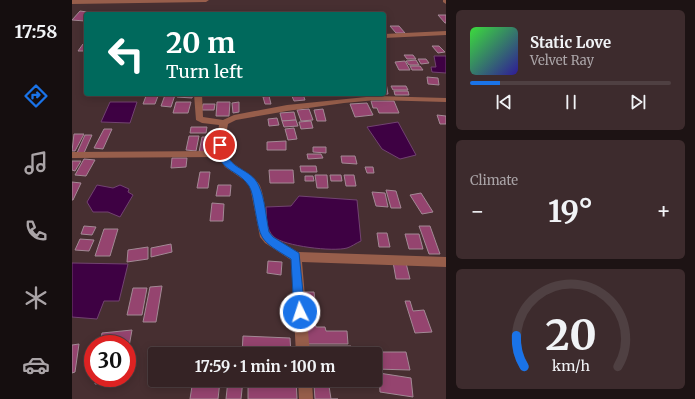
<!DOCTYPE html>
<meta charset="utf-8">
<style>
body{margin:0;font-family:Merriweather,serif;background:#3d2b2d;color:#f1f3f6;height:100vh;display:flex;flex-direction:column;font-size:15px;white-space:nowrap}
*{box-sizing:border-box;margin:0}
p{font-size:13px;color:#aaa4a7}
.icon{flex:none;width:22px;height:22px;fill:none;stroke:currentColor;stroke-width:2;stroke-linecap:round;stroke-linejoin:round}
.map{position:relative;flex:1;overflow:hidden}
.sheet{display:flex;flex-direction:column;gap:10px;padding:10px;background:#1d1314;width:249px}
.sheet>*{flex:none}
.hud{position:absolute;left:12px;top:12px;width:302px;height:84px;border-radius:4px;box-shadow:0 2px 10px #0003,0 0 0 1px #4f4042;background:#00695c;color:#fff;overflow:hidden}
.speed{position:absolute;left:12px;top:335px;display:flex;gap:8px;font-size:20px;font-weight:700;text-align:center}
.speed>*{display:grid;place-content:center;width:52px;height:52px;border-radius:50%;background:#352325;box-shadow:0 2px 10px #0003,0 0 0 1px #4f4042;line-height:1}
.speed .limit{border:6px solid #d22;background:#fff;color:#111}
.pin{position:absolute;display:grid;place-items:center;width:34px;height:34px;color:#fff;margin:-17px;border:2px solid #fff;border-radius:50%;box-shadow:0 1px 4px #0007}
.me{position:absolute;width:44px;margin:-22px;rotate:356deg;stroke-linejoin:round;filter:drop-shadow(0 0 3px #0008)}
.turn{display:flex;align-items:center;gap:14px;height:84px;padding:0 16px;font-size:18px}
.turn .icon{width:52px;height:52px;stroke-width:2.5}
.turn b{display:block;font-size:28px;line-height:34px}
.big{font-size:30px;font-weight:700;line-height:1.1}
.sheet .tile{flex:1;display:flex;flex-direction:column;justify-content:center;gap:6px;min-width:0;padding:0 14px;border-radius:6px;background:#3d2b2d}
.sheet .dial{align-items:center;gap:0}
.dial svg{height:104px;overflow:visible;fill:none;stroke:#4f4042;stroke-width:7;stroke-linecap:round;text-anchor:middle}
.dial text{fill:#f1f3f6;stroke:none}
.song{display:flex;align-items:center;gap:12px}
.cover{width:48px;height:48px;border-radius:6px;background:linear-gradient(135deg,hsl(120 70% 55%),hsl(250 70% 35%))}
.played{height:4px;border-radius:2px;background:linear-gradient(90deg,#1a73e8 15%,#4f4042 15%)}
.keys{display:flex;justify-content:space-around;direction:ltr}
.heat{display:flex;justify-content:space-between;align-items:center;font-size:22px;direction:ltr}
.trip{position:absolute;left:76px;top:347px;width:234px;height:40px;border-radius:4px;background:#352325;box-shadow:0 2px 10px #0003,0 0 0 1px #4f4042;font-weight:700;line-height:40px;text-align:center}
main{display:flex;flex:1;min-height:0}
.tab-bar{display:flex;flex-direction:column;width:72px;justify-content:space-around;align-items:center;background:#150e0f;color:#aaa4a7}
.tab-bar .icon{width:28px;height:28px}
.tab-bar .active{color:#1a73e8}
.tab-bar b{font-size:18px;color:#f1f3f6}
.map>svg:first-child{display:block}
.water{fill:#3e0143;stroke:#724371}
.building{fill:#95446f;stroke:#a38995}
.lines{fill:none;stroke-linecap:round;stroke-linejoin:round}
.minor{fill:#975e4b;fill-rule:evenodd}
.tertiary{fill:#975e4b;fill-rule:evenodd}
.route{fill:#1a73e8;stroke:#114b97}
</style>
<main>
<nav class="tab-bar">
<b>17:58</b>
<svg class="icon active" aria-label="directions" viewBox="0 0 24 24"><path d="M12 3l9 9-9 9-9-9zM9 14v-3h6M13 9l2 2-2 2"/></svg>
<svg class="icon" aria-label="music" viewBox="0 0 24 24"><path d="M9 18V5l10-2v13"/><circle cx="6" cy="18" r="3"/><circle cx="16" cy="16" r="3"/></svg>
<svg class="icon" aria-label="phone" viewBox="0 0 24 24"><path d="M5 4h4l2 5-3 2q2 4 5 5l2-3 5 2v4C11 20 4 13 5 4z"/></svg>
<svg class="icon" aria-label="climate" viewBox="0 0 24 24"><path d="M12 3v18M4 7l16 10M4 17L20 7"/></svg>
<svg class="icon" aria-label="car" viewBox="0 0 24 24"><path d="M5 17H2v-5l4-1 3-4h7l3 4 3 1v5h-3M9 17h6M6 11h13"/><circle cx="7" cy="17" r="2"/><circle cx="17" cy="17" r="2"/></svg>
</nav>
<div class="map">
<svg width="374" height="399" viewBox="0 0 374 399">
<rect width="100%" height="100%" fill="#472f31"/>
<g class="water">
<path d="M362,56h12v17l-14,-1 -1,-5h5z"/>
<path d="M38,102h27l-7,21 -29,-1z"/>
<path d="M326,122l18,33 -16,4 -18,-10 -15,-22z"/>
<path d="M25,185l16,3 7,-3 9,4 -1,3 5,3 -13,22 -12,-5h-15l-6,-10z"/>
<path d="M227,196l58,4 4,41c-5,2 -10,6 -14,7 -14,4 -63,-2 -73,-11 -9,-8 -7,-20 -8,-30l25,-1z"/>
<path d="M0,263l56,1 -9,37h-15l-7,18 -25,-2z"/>
</g>
<g class="building">
<path d="M8,11l14,2 -8,1 -1,7 -13,-1z"/>
<path d="M366,15h8v8h-1z"/>
<path d="M318,26h9l6,7h-9z"/>
<path d="M11,44l3,1v6h-8z"/>
<path d="M360,46h7l6,6 -7,1z"/>
<path d="M332,55h9l3,4h-9z"/>
<path d="M346,59h8l3,4 -8,1z"/>
<path d="M344,60l3,5h-10l-3,-4z"/>
<path d="M333,61l5,9h-11l-4,-8z"/>
<path d="M338,66h10l3,4h-11z"/>
<path d="M355,77l11,1 1,7 -11,-1z"/>
<path d="M312,83h2l2,11h-4z"/>
<path d="M319,86h15l2,4h-15z"/>
<path d="M322,91h14l1,4h-14z"/>
<path d="M106,94h15l-1,4 -15,-1z"/>
<path d="M219,94h12l2,6 -11,1z"/>
<path d="M93,95h10l-4,12 -10,-1z"/>
<path d="M74,96h12l-3,8h-12z"/>
<path d="M197,96l2,8h-6l-2,-7z"/>
<path d="M299,101h23l5,12h-20l-2,-5h-4z"/>
<path d="M104,102h15l-3,11h-15z"/>
<path d="M145,102h13l-1,14h-13z"/>
<path d="M167,102v10l-6,1 -1,-10z"/>
<path d="M295,103l6,12 -18,2 -5,-13z"/>
<path d="M131,104h12l-1,6h-12z"/>
<path d="M237,109l4,11 -12,1 -4,-11z"/>
<path d="M251,109l3,12h-9l-3,-11z"/>
<path d="M222,112l2,8 -14,1 -2,-8z"/>
<path d="M365,115l9,1v8h-6z"/>
<path d="M205,118l2,7 -10,1 -1,-7z"/>
<path d="M224,120l2,6 -14,1 -2,-6z"/>
<path d="M239,121l2,7 -12,1 -2,-7z"/>
<path d="M119,127h16l-1,6h-16z"/>
<path d="M222,128l3,11 -9,1 -3,-11z"/>
<path d="M32,129h8l-9,20 -9,-1z"/>
<path d="M2,134h10l-9,17h-3z"/>
<path d="M13,135h7l-8,18h-7z"/>
<path d="M117,136h10l-3,15 -10,-1z"/>
<path d="M130,137h16l-2,15h-17z"/>
<path d="M214,141v9h-19v-8z"/>
<path d="M241,147h13v6l-13,-1z"/>
<path d="M235,154h14l2,4 -15,1z"/>
<path d="M269,156h14l2,8 -15,-1z"/>
<path d="M100,158h15l-1,9 -15,1z"/>
<path d="M12,159l11,1 -9,16 -11,-1z"/>
<path d="M0,161h9l-6,10 -3,-1z"/>
<path d="M228,166h16l1,6h-16z"/>
<path d="M293,167h8l1,6h-7z"/>
<path d="M197,170h24l1,13h-24z"/>
<path d="M128,172h10l-2,16h-11z"/>
<path d="M243,175h12l1,13h-11z"/>
<path d="M258,175h11l1,6h-11z"/>
<path d="M272,175h10l2,11h-10z"/>
<path d="M233,176h8l1,5h-9z"/>
<path d="M0,182l9,1 -8,17h-1z"/>
<path d="M146,185h13l-1,11h-14z"/>
<path d="M314,190l10,1 5,17h-10z"/>
<path d="M300,192l13,1 3,14 -12,-1z"/>
<path d="M349,193l12,19 -11,2 -12,-19z"/>
<path d="M140,203l12,1 -1,17h-13z"/>
<path d="M12,226l12,1 -4,8 -11,-1z"/>
<path d="M347,226h11l10,28h-11z"/>
<path d="M32,229h14l-8,27h-15z"/>
<path d="M305,233h10l3,14h-11z"/>
<path d="M333,234h14l4,15h-14z"/>
<path d="M8,239l14,1 -5,11 -14,-1z"/>
<path d="M99,244l1,8 -21,5v-9z"/>
<path d="M76,247v12l-21,3 1,-12z"/>
<path d="M196,261l14,1 -1,13 -14,-2z"/>
<path d="M321,262l13,1 4,16h-14z"/>
<path d="M90,286l-6,36h-13l7,-35z"/>
<path d="M61,288h14l-5,27h-15z"/>
<path d="M230,292h12l3,24h-13z"/>
<path d="M333,301h5l3,10 11,-1 8,22 -17,1z"/>
<path d="M233,321l10,1 1,5h9l1,4h21l1,13h-41z"/>
<path d="M60,330l-4,22 -1,-8h-27l2,-11z"/>
<path d="M171,336l47,2 1,16h-49z"/>
<path d="M7,344l-4,28 -3,1v-28z"/>
<path d="M237,346h42l1,8h-43z"/>
<path d="M295,352h39l4,18 -35,-1v-15h-8z"/>
<path d="M55,358h3l-3,23 -32,3 1,-6h31z"/>
<path d="M307,373l32,5 2,19 -33,-5z"/>
<path d="M121,380l27,1 -2,18h-28z"/>
<path d="M156,380h15l-2,19h-15z"/>
<path d="M176,380h48l1,19h-49z"/>
<path d="M242,385l15,1 2,13h7h-23z"/>
</g>
<g class="lines">
<g class="minor">
<path d="M371,0h3v4l-3,-2z"/>
<path d="M374,31v4l-62,3v-4z"/>
<path d="M122,94h8l1,23 20,3 11,-5 53,-10 89,-9 70,2v4l-70,-2 -32,3 -57,8 -51,9 -8,4c-1,7 -4,15 -3,22 0,20 24,23 34,38 5,7 8,38 10,48l4,5 25,15 148,5v10l-144,-5 8,92h-14l-5,-94 -26,-17 -5,-6 -10,-50 -6,-7 -19,-13 -7,-10 -146,1v-6l144,-1v-6l3,-20 -17,-2 -6,-3z"/>
<path d="M226,380h14l1,19h-14z"/>
</g>
<path class="tertiary" d="M0,0h137l-3,2 -134,2z"/>
</g>
<path class="route" d="M148,142l4,3c4,27 26,21 35,41 6,13 7,32 10,46l4,5 26,16 6,59 -1,4 -4,2 -4,-2 -2,-4 -3,-53c-33,-20 -30,-18 -37,-55 -1,-6 -2,-13 -5,-18 -12,-18 -30,-13 -33,-41z"/>
</svg>
<div class="speed"><div class="limit">30</div></div>
<div class="pin" style="left:148px;top:145px;background:#d93025"><svg class="icon" aria-label="arrive" viewBox="0 0 24 24"><path d="M6 21V4h12l-3 4 3 4H6"/></svg></div>
<svg class="me" style="left:228px;top:312px" viewBox="-20 -20 40 40"><circle r="17" fill="#1a73e8" stroke="#fff" stroke-width="3"/><path d="M0-11L8 9 0 5-8 9z" fill="#fff"/></svg>
<div class="trip">17:59 · 1 min · 100 m</div>
<div class="hud">
<div class="turn"><svg class="icon" aria-label="left" viewBox="0 0 24 24"><path d="M17 20v-9H6M10 6l-5 5 5 5"/></svg><div><b>20 m</b>Turn left</div></div>
</div>
</div>
<section class="sheet">
<div class="tile">
<div class="song"><i class="cover"></i><div><b>Static Love</b><p>Velvet Ray</p></div></div>
<div class="played"></div>
<div class="keys"><svg class="icon" aria-label="previous" viewBox="0 0 24 24"><path d="M18 5L8 12l10 7zM5 5v14"/></svg><svg class="icon" aria-label="pause" viewBox="0 0 24 24"><path d="M8 5v14M16 5v14"/></svg><svg class="icon" aria-label="next" viewBox="0 0 24 24"><path d="M6 5l10 7-10 7zM19 5v14"/></svg></div>
</div>
<div class="tile"><p>Climate</p>
<div class="heat"><a>−</a><b class="big">19°</b><a>+</a></div>
</div>
<div class="tile dial"><svg viewBox="0 0 100 80">
<path d="M14 69A42 42 0 1 1 86 69"/>
<path d="M14 69A42 42 0 0 1 8 45" stroke="#1a73e8"/>
<text x="50" y="56" font-size="32" font-weight="700">20</text>
<text x="50" y="72" font-size="11">km/h</text>
</svg></div>
</section>
</main>
